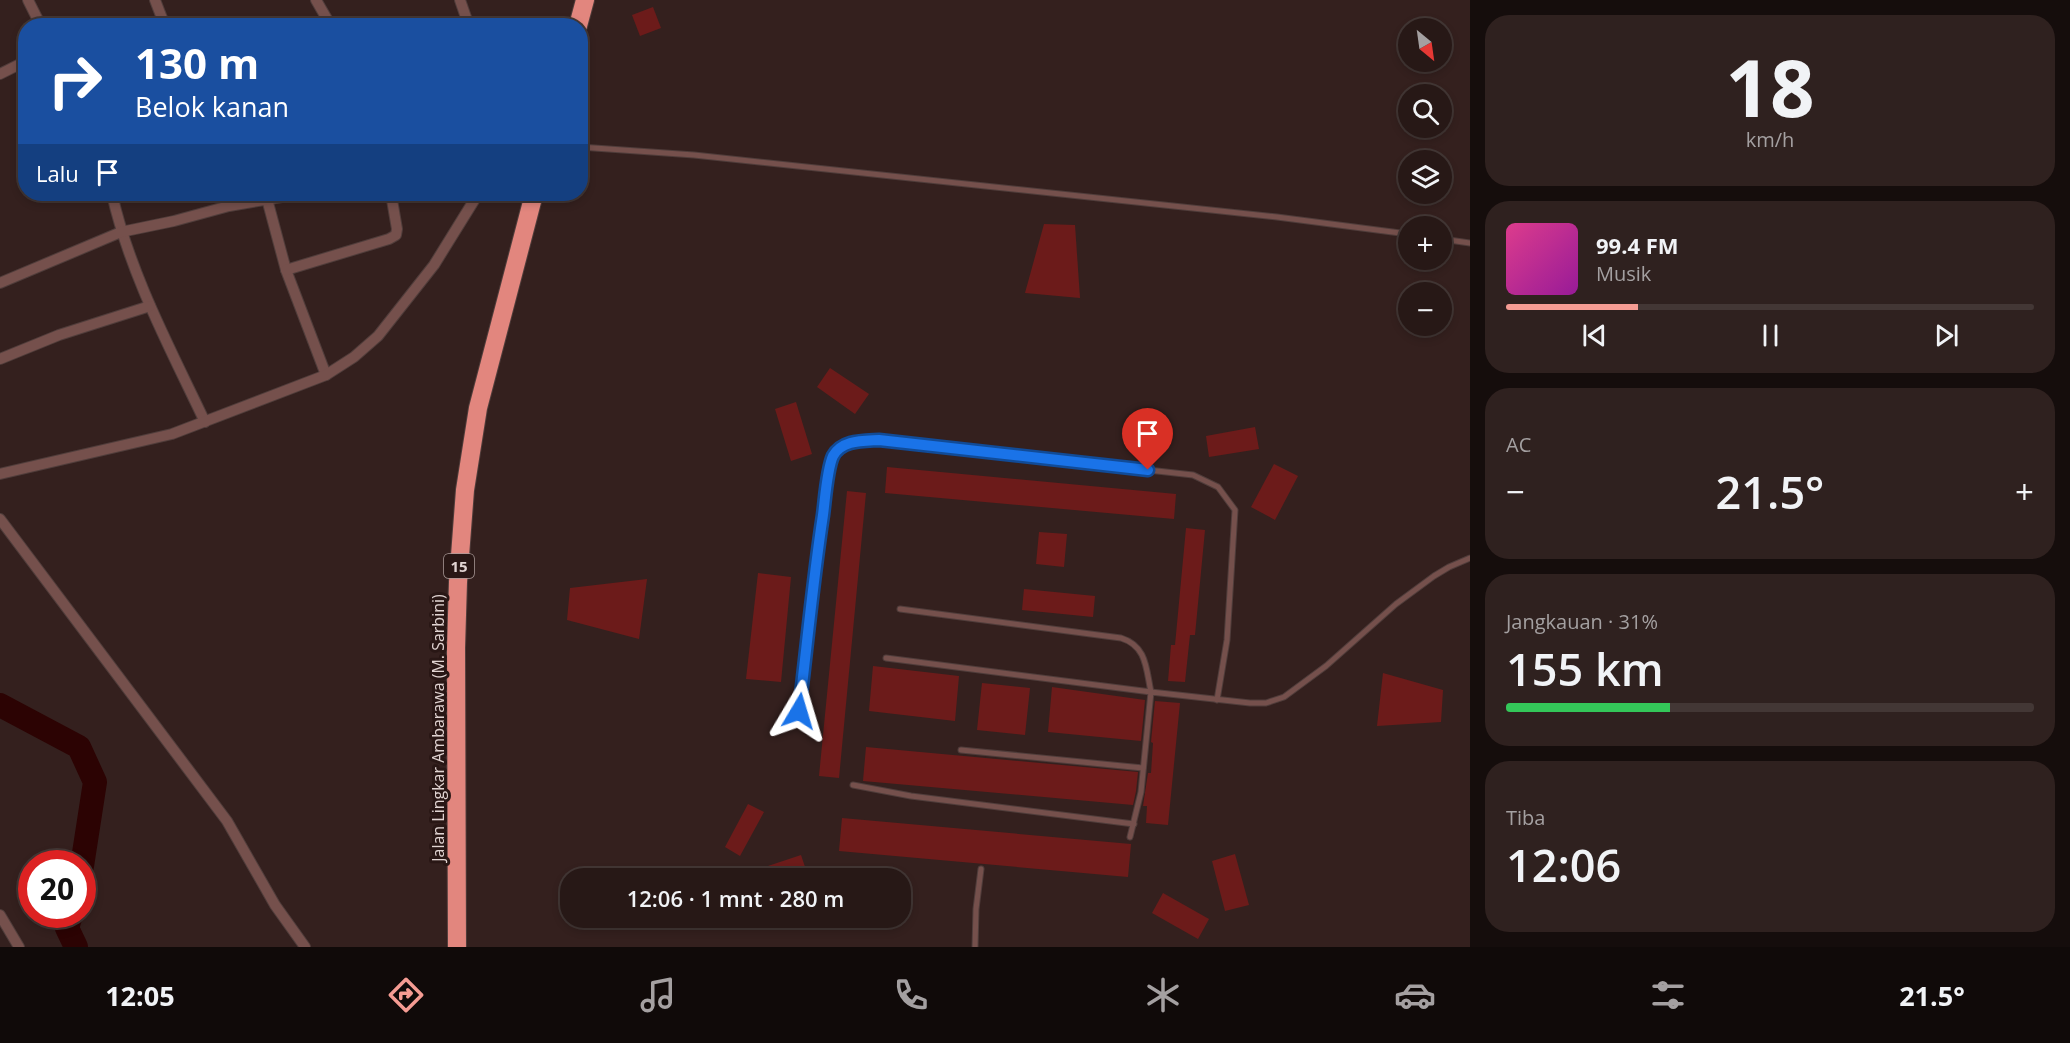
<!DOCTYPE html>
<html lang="id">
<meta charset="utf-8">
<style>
body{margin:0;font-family:"Open Sans",sans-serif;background:#2f211f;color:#f1f3f6;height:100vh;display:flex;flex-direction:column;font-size:22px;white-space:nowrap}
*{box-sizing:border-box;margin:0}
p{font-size:20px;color:#a4a0a1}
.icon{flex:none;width:33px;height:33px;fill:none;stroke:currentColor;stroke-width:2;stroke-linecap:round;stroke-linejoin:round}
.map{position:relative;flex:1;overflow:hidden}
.panel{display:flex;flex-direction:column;gap:15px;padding:15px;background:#150d0c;width:600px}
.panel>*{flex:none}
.top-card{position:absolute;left:18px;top:18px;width:570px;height:183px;border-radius:24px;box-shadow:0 3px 9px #0003,0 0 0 2px #433735;background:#1a4fa0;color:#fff;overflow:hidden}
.needle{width:39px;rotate:151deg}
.controls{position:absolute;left:1398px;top:18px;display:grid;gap:12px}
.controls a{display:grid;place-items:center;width:54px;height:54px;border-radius:50%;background:#271816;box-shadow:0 3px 9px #0003,0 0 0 2px #433735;font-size:30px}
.speed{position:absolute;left:18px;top:850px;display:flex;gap:12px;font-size:30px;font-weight:700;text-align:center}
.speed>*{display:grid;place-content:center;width:78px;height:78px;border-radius:50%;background:#271816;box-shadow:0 3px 9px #0003,0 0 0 2px #433735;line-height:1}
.speed .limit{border:9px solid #d22;background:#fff;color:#111}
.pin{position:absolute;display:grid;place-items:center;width:51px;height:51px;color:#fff;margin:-62px -26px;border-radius:50% 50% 50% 0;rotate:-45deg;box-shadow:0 0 6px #0007}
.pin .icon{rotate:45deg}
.me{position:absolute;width:66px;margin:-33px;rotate:7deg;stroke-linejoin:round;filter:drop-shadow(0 0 4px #0008)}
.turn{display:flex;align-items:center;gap:21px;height:126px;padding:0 18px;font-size:27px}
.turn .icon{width:78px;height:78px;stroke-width:2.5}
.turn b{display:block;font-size:42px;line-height:51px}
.then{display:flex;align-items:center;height:57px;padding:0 18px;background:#0003;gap:12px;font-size:22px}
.big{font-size:45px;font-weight:600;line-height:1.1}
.panel .widget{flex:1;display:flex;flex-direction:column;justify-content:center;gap:9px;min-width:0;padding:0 21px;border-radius:24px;background:#2f211f}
.panel .dial{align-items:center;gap:0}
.dial b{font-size:78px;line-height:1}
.song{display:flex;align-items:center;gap:18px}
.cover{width:72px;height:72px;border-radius:9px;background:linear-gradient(135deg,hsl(330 70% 55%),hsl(300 70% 35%))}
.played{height:6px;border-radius:3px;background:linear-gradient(90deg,#f59c93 25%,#433735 25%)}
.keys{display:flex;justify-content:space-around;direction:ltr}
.heat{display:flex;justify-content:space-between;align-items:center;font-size:33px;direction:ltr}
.charge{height:9px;border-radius:4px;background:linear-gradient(90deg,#34c759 31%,#433735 0)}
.trip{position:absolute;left:560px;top:868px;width:351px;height:60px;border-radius:24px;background:#271816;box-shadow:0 3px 9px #0003,0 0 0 2px #433735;font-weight:600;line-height:60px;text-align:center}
.menu{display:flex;height:96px;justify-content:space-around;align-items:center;background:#100a09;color:#a4a0a1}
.menu .icon{width:42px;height:42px}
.menu .current{color:#f59c93}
.menu b{font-size:27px;color:#f1f3f6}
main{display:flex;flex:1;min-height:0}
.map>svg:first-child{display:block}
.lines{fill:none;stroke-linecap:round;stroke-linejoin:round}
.river{stroke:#2c0303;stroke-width:24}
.building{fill:#6c1b1a}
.lane-casing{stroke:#503d3b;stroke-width:7}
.street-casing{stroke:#503d3b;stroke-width:12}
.highway-casing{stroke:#503d3b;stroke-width:20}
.lane{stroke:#75504c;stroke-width:5}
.street{stroke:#75504c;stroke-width:10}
.highway{stroke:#e2867e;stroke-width:18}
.route-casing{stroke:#114b97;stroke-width:15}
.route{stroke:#1a73e8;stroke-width:10}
.labels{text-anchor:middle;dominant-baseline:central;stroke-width:6;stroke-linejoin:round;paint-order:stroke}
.shield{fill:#291715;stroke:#aa9b99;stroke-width:1.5}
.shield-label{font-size:15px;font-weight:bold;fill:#e1d4d2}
.street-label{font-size:16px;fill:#e1d4d2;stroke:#291715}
</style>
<main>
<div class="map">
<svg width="1470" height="947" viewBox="0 0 1470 947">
<rect width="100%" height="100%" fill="#34201e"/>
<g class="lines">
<g class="river">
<path d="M0,705l79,42 16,35 -13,84"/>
<path d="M71,915l-4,13 9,19"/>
</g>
</g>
<g class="building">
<path d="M653,7l8,21 -21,8 -8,-21z"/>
<path d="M1044,224l31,1 5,73 -55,-5z"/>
<path d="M830,368l39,26 -14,20 -38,-27z"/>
<path d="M796,402l16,52 -21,7 -16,-52z"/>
<path d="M1255,427l4,22 -50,8 -3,-21z"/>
<path d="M1274,464l24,12 -23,44 -24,-13z"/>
<path d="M887,467l289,27 -2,25 -289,-26z"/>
<path d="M847,491l19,2 -27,285 -20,-2z"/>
<path d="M1186,528l19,2 -10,105h-5l-5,47 -17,-1 3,-36h4z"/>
<path d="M1039,532l28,2 -3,33 -28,-3z"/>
<path d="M758,573l33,4 -10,105 -35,-3z"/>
<path d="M647,579l-8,60 -72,-19 3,-32z"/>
<path d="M1024,589l71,7 -2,21 -71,-7z"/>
<path d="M873,666l86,10 -4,45 -86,-10z"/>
<path d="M1383,673l60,17 -2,32 -64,4z"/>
<path d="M982,683l48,5 -5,47 -48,-5z"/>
<path d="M1052,687l93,13 -4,41 -93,-9z"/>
<path d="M1155,701l25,2 -12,122 -22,-2 1,-17h-4l5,-33h3l2,-30 -2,-1z"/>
<path d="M866,747l272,25 -2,19 -3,14 -270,-24z"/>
<path d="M748,804l16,8 -24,44 -15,-9z"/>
<path d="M842,818l289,26 -3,33 -289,-26z"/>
<path d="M1235,854l14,51 -24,6 -13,-50z"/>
<path d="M801,855l8,24h-47l-3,-10z"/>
<path d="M1163,893l46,26 -11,20 -46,-26z"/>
</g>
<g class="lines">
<g class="lane-casing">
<g id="lane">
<path d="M580,147l114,8 583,62 131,17"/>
<path d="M1442,239l28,4"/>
<path d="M886,658l265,34c-5,-23 -4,-46 -30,-54l-221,-29"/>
<path d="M799,711c8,-65 14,-131 24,-196 2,-15 4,-46 11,-59 8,-16 29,-15 45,-16l314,35 25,12 17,23 -8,130 -10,60"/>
<path d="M961,750l182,18"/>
<path d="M853,785l58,11 223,28"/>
<path d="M1130,837l11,-45 10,-100 99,11h16l18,-6 42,-31 70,-62 38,-28 15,-9 21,-9"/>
<path d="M975,947l1,-38 5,-40"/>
</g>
</g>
<g class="street-casing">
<g id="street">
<path d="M28,0l13,26"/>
<path d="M155,0l10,26"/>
<path d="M316,0l15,26"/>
<path d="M460,0l9,26"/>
<path d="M0,74l26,-13"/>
<path d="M112,194c18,80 58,154 93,228"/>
<path d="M267,199l19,71 40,105"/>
<path d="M286,270l103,-31 7,-4 1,-6 -6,-35"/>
<path d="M0,283l121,-51 53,-11 55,-15 71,-12"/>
<path d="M0,359l59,-24 91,-29"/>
<path d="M0,474l172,-40 154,-59 28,-18 24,-21 56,-71 44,-71"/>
<path d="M0,519l227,302 48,84 30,42"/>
<path d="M0,915l19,32"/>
</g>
</g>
<g class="highway-casing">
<g id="highway">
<path d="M578,26l7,-26"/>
<path d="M457,947l-1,-299 2,-66 7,-92 13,-82 56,-214"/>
</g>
</g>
<use href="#lane" class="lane"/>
<use href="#street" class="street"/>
<use href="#highway" class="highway"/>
</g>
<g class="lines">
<g class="route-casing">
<path id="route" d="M799,711c8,-65 14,-131 24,-196 2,-15 4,-46 10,-59 9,-16 29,-15 46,-16l269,30"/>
</g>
<use href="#route" class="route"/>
</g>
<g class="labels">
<rect class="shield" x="444" y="554" width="30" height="24" rx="4.5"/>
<g class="shield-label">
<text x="459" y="566">15</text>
</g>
<g class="street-label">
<text transform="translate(438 728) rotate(-90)">Jalan Lingkar Ambarawa (M. Sarbini)</text>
</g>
</g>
</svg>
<div class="controls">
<a><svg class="needle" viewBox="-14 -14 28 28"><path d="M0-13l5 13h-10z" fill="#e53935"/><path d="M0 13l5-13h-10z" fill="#a4a0a1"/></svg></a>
<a><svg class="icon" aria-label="search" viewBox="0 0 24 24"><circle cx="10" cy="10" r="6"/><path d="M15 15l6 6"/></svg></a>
<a><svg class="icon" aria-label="layers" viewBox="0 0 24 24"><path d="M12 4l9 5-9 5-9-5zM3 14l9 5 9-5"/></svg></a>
<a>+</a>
<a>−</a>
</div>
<div class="speed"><div class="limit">20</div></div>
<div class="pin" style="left:1148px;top:470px;background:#d93025"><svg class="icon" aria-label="arrive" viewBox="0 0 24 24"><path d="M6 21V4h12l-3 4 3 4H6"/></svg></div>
<svg class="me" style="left:799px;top:711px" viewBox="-20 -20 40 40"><path d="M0-17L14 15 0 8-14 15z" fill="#1a73e8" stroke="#fff" stroke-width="4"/></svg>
<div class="trip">12:06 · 1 mnt · 280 m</div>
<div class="top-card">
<div class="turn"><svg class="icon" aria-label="right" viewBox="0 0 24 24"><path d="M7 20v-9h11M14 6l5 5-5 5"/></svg><div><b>130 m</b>Belok kanan</div></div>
<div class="then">Lalu<svg class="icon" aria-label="arrive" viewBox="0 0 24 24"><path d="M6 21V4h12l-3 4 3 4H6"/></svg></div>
</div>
</div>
<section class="panel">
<div class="widget dial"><b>18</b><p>km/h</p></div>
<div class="widget">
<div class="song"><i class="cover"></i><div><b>99.4 FM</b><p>Musik</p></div></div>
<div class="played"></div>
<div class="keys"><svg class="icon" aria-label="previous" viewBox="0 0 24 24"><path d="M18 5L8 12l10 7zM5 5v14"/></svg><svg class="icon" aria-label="pause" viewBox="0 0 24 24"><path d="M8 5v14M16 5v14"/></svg><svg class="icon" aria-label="next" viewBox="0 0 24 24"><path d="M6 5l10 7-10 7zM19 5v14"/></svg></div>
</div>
<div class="widget"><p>AC</p>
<div class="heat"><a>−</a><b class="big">21.5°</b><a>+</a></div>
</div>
<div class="widget"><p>Jangkauan · 31%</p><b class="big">155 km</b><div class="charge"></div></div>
<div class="widget"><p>Tiba</p><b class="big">12:06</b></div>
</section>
</main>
<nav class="menu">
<b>12:05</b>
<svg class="icon current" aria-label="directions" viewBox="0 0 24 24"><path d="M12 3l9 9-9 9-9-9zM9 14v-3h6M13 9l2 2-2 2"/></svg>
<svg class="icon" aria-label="music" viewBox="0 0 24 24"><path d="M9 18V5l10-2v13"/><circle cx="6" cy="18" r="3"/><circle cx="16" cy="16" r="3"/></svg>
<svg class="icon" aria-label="phone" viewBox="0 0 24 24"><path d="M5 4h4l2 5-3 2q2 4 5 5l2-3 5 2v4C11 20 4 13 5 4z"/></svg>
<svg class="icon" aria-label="climate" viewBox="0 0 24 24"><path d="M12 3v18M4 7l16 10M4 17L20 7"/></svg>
<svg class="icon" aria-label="car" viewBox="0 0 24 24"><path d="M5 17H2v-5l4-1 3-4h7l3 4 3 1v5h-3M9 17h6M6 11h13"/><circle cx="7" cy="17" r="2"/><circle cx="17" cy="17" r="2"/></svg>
<svg class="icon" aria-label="filters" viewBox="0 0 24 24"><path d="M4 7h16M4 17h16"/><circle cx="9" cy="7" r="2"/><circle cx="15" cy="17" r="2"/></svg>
<b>21.5°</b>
</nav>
